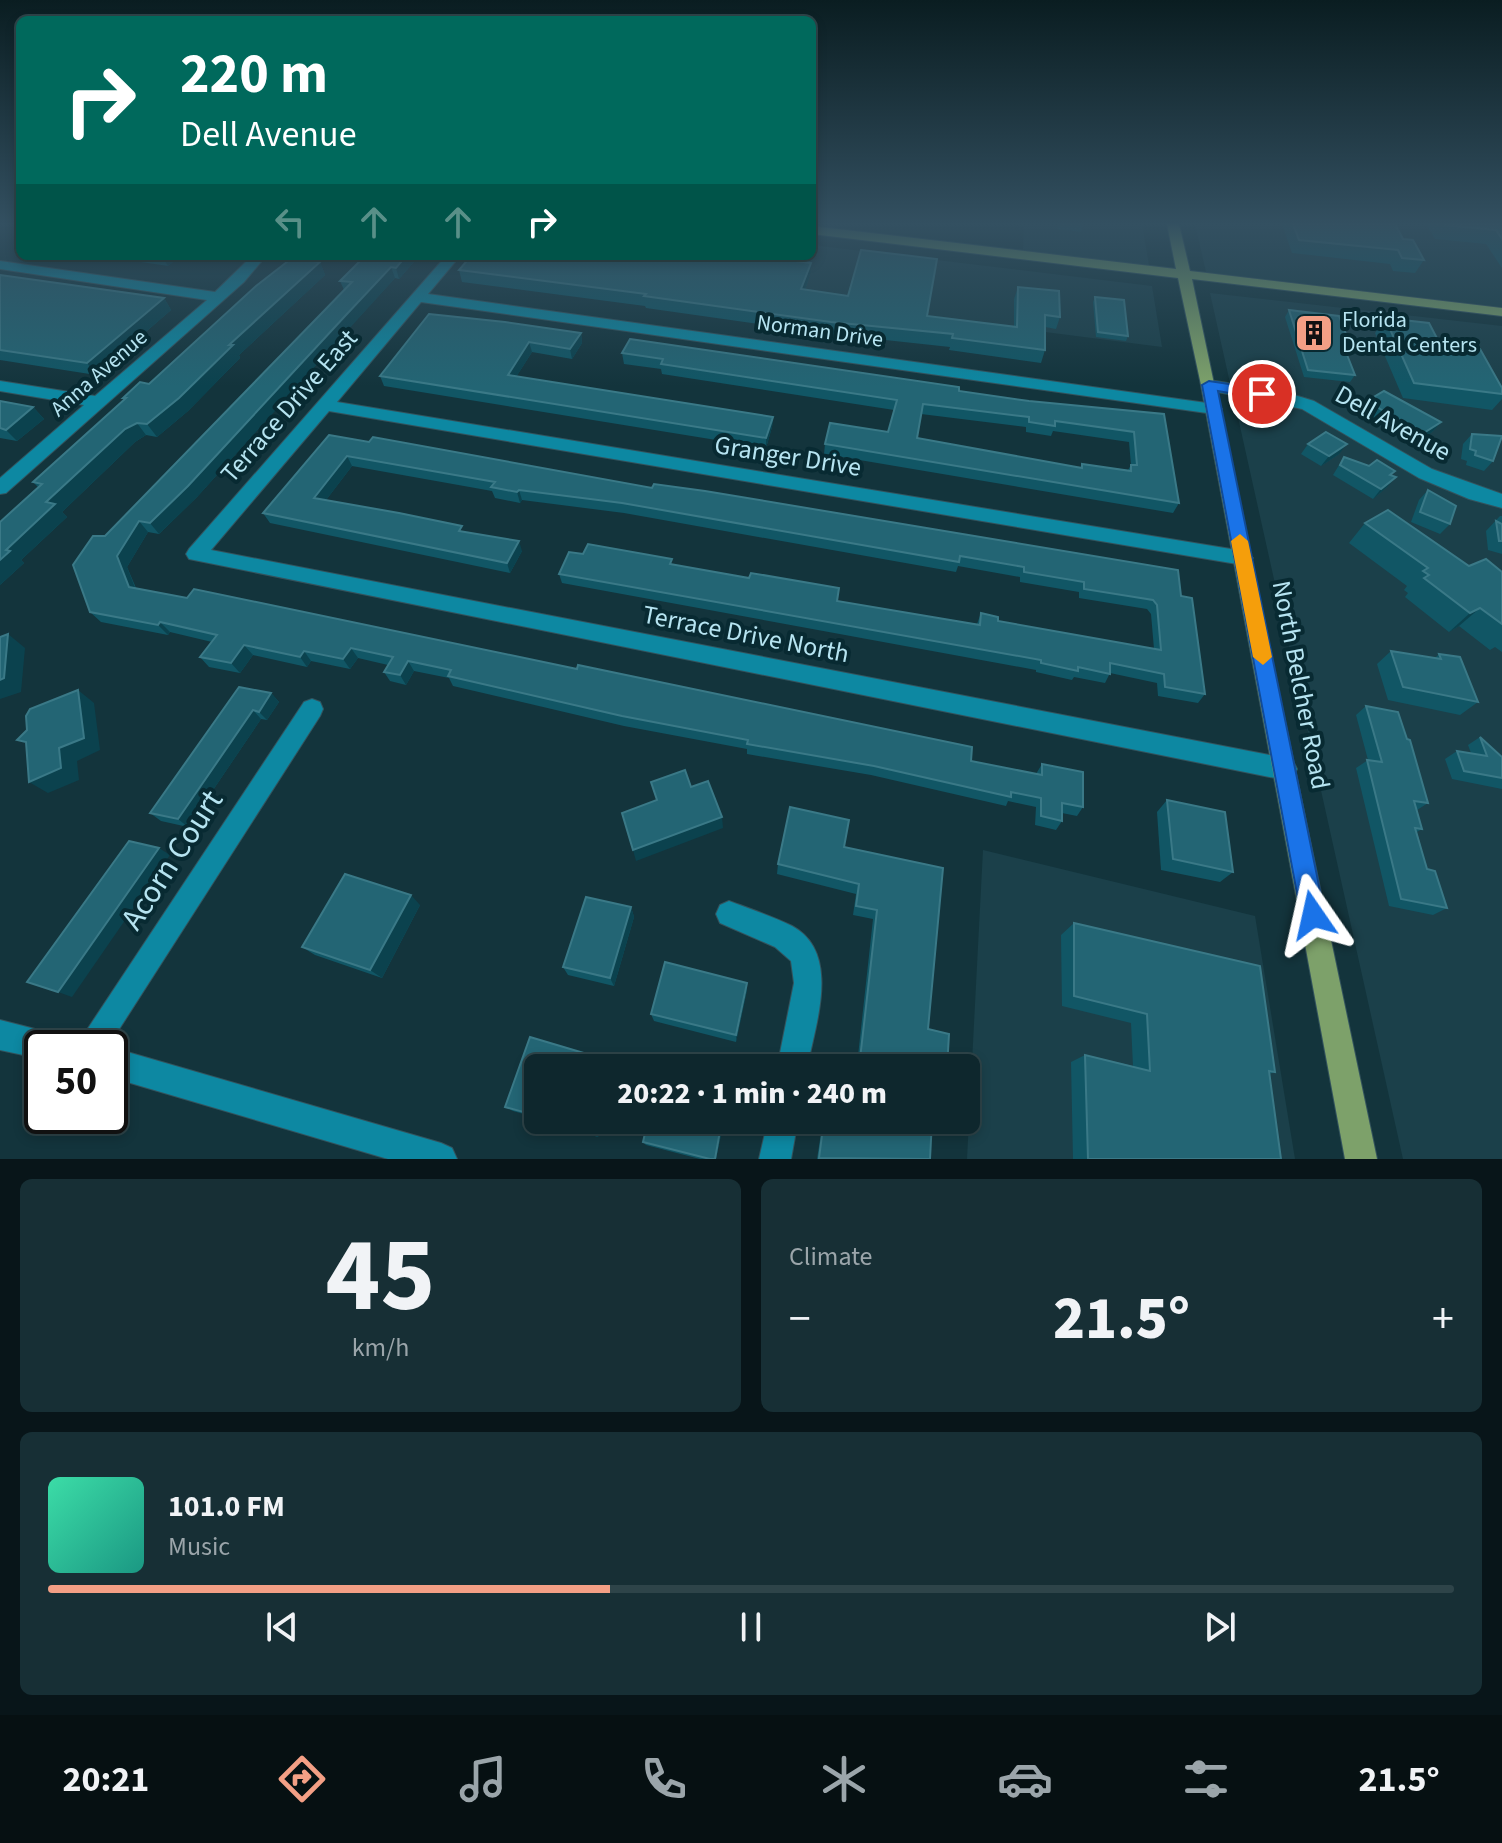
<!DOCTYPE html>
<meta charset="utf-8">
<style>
body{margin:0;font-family:"Source Sans 3",sans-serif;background:#172f35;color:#f1f3f6;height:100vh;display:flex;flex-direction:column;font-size:30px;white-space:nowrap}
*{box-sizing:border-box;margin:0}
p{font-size:26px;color:#9ba5aa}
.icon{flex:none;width:44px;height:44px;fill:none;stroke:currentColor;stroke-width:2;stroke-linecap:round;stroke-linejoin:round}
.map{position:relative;height:1159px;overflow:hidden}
.sheet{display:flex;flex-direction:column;gap:20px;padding:20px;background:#081519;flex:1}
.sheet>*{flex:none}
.banner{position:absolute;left:16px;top:16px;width:800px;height:244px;border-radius:12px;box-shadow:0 4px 12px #0003,0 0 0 2px #2e4449;background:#00695c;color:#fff;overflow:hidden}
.speed{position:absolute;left:24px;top:1030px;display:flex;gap:16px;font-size:40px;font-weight:700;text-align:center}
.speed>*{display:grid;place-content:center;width:104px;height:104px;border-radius:50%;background:#0e272d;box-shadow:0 4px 12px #0003,0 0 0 2px #2e4449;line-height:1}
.speed .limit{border:4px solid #111;border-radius:12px;background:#fff;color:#111}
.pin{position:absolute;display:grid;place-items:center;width:68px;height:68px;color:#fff;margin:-34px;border:4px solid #fff;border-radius:50%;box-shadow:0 2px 8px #0007}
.me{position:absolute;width:88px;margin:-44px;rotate:349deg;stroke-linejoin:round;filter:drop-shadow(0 0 6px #0008)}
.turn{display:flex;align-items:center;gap:28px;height:168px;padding:0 32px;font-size:36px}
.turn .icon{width:104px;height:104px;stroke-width:2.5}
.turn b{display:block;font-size:56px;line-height:68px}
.lanes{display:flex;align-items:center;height:76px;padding:0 32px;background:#0003;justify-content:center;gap:40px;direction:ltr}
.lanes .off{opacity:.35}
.big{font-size:60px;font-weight:800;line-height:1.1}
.sheet .card{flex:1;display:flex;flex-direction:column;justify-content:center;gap:12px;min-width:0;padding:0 28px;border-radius:12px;background:#172f35}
.sheet .dial{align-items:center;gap:0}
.dial b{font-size:104px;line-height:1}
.song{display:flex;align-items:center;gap:24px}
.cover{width:96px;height:96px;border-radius:12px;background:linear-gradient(135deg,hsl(160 70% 55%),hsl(170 70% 35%))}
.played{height:8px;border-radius:4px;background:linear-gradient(90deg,#f39f85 40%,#2e4449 40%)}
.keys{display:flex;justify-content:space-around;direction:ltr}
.heat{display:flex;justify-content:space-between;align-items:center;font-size:44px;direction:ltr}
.sheet .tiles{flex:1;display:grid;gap:20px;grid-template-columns:1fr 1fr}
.card:last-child{grid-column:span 2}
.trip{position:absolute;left:524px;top:1054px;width:456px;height:80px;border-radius:12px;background:#0e272d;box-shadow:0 4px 12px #0003,0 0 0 2px #2e4449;font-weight:800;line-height:80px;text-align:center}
.tab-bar{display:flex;height:128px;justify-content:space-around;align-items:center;background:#061012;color:#9ba5aa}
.tab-bar .icon{width:56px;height:56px}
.tab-bar .on{color:#f39f85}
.tab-bar b{font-size:36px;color:#f1f3f6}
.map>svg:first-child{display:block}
.built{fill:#1b404a}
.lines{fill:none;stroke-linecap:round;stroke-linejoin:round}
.minor-casing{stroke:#33535d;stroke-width:2}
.major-casing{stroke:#33535d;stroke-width:2}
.minor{fill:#0d88a2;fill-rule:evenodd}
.major{fill:#7da16a;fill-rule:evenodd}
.wall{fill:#115665;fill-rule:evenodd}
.shaded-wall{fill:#0b424e}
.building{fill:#236574;stroke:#3a7987;stroke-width:2;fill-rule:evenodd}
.route{fill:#1a73e8;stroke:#114b97;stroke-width:2}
.slow{fill:#f59e0b}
.labels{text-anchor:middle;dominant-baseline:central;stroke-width:8;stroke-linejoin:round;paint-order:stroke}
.far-poi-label{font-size:22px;fill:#b6e4f1;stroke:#082a32;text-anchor:start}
.far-street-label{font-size:22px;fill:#b6e4f1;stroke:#082a32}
.street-label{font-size:26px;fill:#b6e4f1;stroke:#082a32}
.near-street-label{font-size:32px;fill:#b6e4f1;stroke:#082a32}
</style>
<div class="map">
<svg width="1502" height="1159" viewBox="0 0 1502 1159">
<rect width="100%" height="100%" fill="#13343c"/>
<g class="built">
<path d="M1024,224h118l7,41 -126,-14z"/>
<path d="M1195,224h307v83l-296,-35z"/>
<path d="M812,245l340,41 10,61 -703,-90 353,-1z"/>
<path d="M1210,293l292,33v169l-80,-30 -113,-65 -23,-8 -56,-9z"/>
<path d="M1233,395l72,15 111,65 40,19 46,14v651h-99z"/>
<path d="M983,850l272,66 40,243h-328z"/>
</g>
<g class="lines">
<g class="minor-casing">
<g id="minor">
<path d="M252,256h14l-22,26 -238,211 -6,1v-16l84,-73 -84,-14v-10l95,15 112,-96 -207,-31v-8l215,31z"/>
<path d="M446,256h14l-32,38 786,110 8,5 -8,5 -793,-112 -84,100 906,149 10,7 -10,7 -914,-154 -118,139 1074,208 8,3 4,8 -4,8 -8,3 -1096,-221 -3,-5 3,-5z"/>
<path d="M1209,380l79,13 26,8 118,68 70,25v14l-33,-9 -50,-21 -117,-69 -99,-20v-8z"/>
<path d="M312,699l8,3 3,7 -3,7 -213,332h-32l229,-346z"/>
<path d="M729,901c21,8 43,15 63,25 50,27 23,99 15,142h-30l17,-85 -3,-22 -16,-14 -55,-24 -4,-9 4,-9z"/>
<path d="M0,1020l70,18 5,10h-33v11l-42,-9z"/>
<path d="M110,1047l331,96 11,5 5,11h-69l-278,-82z"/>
<path d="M768,1120h30l-7,39h-32z"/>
</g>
</g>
<g class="major-casing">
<path id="major" d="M1167,224h12l11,47 312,37v8l-310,-37 185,880h-32l-144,-774 -23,-107 -366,-44v-8l364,43z"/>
</g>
<use href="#minor" class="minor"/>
<use href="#major" class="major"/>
</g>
<g class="wall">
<path d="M1058,224h26l-3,8 -23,-3z"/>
<path d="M1282,224h113l8,15 21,21 -9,13 -22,-2 -3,-7 -98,-11z"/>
<path d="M1426,224h76v44l-16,-24 -51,-5z"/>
<path d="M101,256h79l-12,10z"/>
<path d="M365,256h54l-20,23 -4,-1 -44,48 -154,171 -38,37 -11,-2 -21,35 9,21 900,186 6,-10 41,43 -6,9 -15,-3v8l-6,9 -21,-5 1,-18 -28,-6 -2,5 -135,-31 -124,-21v-5l-123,-23 -171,-40 -4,-8 -35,-7 -8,14 -16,-4 -6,-9 4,-7 -30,-7 -8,11 -39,-8 -4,6 -54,-12 -13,18 -31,-6 -9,-10 12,-15 -42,-10 -2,3 -67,-13 -11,-10 15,-76 239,-246 -4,-9z"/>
<path d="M320,262l5,13 -86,80 1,3 -52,53 -31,26 -11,-2 -11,7 -73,70 5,5 -46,43 3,3 -24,22 38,-98 -5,-5 91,-82 -1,-2 26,-14z"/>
<path d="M459,270l351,5 -5,15 122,26 87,11v-28l4,-12 42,30 -4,12 -11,-2v23l-4,13 -92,-13 1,-3 -120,-13 -184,-26 -1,-2 -183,-24z"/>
<path d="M0,275l164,23 7,12 -75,65 -96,-15z"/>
<path d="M1095,297l33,39 -2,5 -30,-4 -3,-35z"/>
<path d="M1289,310l60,32 -4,7 10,26 -5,7 -46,-5 -19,-60z"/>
<path d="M429,314l152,19 1,10 -10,16 -40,-7 -16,25 257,40 -1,10 -6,21 -382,-62 -4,-10z"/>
<path d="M1385,318l55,26 62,44v11l-10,11 -89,-12 -28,-65z"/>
<path d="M622,353l337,38 70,10 135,13 15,89 -6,10 -349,-59 1,-10 63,-12 6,-22 -232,-36 -1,-5 -37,-5zM921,414l105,13v5l25,4 2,-5 76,11 2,23 -3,5 -46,-6 -2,4 -163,-30z"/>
<path d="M0,401l33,6 11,12 -27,22 -17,-3z"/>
<path d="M1367,401l74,21 -9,10 -18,12 -55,-33z"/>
<path d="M1472,434l21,27 -9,10 -18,-6 1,-4 -6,-2 2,-15z"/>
<path d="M329,435l852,161 24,98 -7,9 -40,-7 -1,-13 -47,-10 -5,10 -31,-6 -2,3 -36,-8v-2l-474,-87 -3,-9 114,-9 164,36 140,23 4,-11 17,8 156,28 -3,-35 -4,-5 -68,-11v-6l-59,-10v-5l-62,-11 -2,6 -332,-59 -102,-13 -2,3 -25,-5 -3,-7 -140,-25 -26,34 138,32 58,19 -12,22 -240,-50 -7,-10z"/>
<path d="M1308,444l31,10 -18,12 -20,-12z"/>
<path d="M1344,457l48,19 -5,11 -14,12 -40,-24z"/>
<path d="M1428,490l22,34 -10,10 -29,-12 8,-22z"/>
<path d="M1500,516h2v38l-14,-4 -2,-19z"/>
<path d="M1365,523l104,43 33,6v80l-7,-5 -5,3 -31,-24 -10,6 -44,-35 3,-4 -4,-3 3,-4 -58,-43z"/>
<path d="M1391,651l44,7 4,-4 39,48 -18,13 -72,-15 -11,-36z"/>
<path d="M271,693l8,9 -12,18 -6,-1 -73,108 -27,-6 -11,-8z"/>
<path d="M1366,706l62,97 -11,7 5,19 -5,3 10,37 20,39 -14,7 -44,-9 -33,-138 12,-8 -12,-45z"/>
<path d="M1480,737l22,20v32l-50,-10 -7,-20 12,-8 14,2 -3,-8z"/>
<path d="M1167,800l66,72 -13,10 -59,-12 -4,-58z"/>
<path d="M844,847l99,21 -15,161 19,39h-77l-13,-3 16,-146 -20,-4 3,-21 -79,-20 1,-10z"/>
<path d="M420,905l-38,73 -67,-23 -13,-8z"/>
<path d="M631,907l3,10 -20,69 -46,-11 -5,-8z"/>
<path d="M1074,923l201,149 -6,2 12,85h-208l-2,-97 14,-7 48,11 -2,-43 -69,-17 -1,-71z"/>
<path d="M747,990l-11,52 -82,-21 -3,-7z"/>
<path d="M530,1037l84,25 5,6h-81v50l-25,-7 -8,-4z"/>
<path d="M543,1120h60l-5,17z"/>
<path d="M648,1120h76l-8,39h-16l-54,-14 -3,-3z"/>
<path d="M823,1120h109l-2,39h-113z"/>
</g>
<g class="shaded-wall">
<path d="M162,256h18l-12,10z"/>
<path d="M406,256h13l-20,23 -3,-11z"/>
<path d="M320,262l5,13 -86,80 1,3 -52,53 -31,26 -10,-13 82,-79z"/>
<path d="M811,263l-1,12 -9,26v-12z"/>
<path d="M391,267l4,11 -198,219 -38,37 -9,-11z"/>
<path d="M164,298l7,12 -75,65 -9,-12z"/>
<path d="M581,333l1,10 -10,16 -2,-10z"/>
<path d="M529,342l3,10 -21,33 -3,-10z"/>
<path d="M33,407l11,12 -27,22 -11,-11z"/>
<path d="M773,417l-1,10 -6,21v-10z"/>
<path d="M1441,422l-9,10 -18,12 8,-10z"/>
<path d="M137,423l9,12 -11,7 -73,70 5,5 -46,43 3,3 -24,22v-25l6,-10 40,-48 79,-73z"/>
<path d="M1347,444l-8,10 -18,12 8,-10z"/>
<path d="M347,456l5,10 -32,42 -6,-10z"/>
<path d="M1396,477l-9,10 -14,12 8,-10z"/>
<path d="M519,490l3,10 -2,3 -3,-11z"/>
<path d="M139,521l9,11 -21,35 12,31 -10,-11 -12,-31z"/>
<path d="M519,541l3,10 -12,22 -3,-10z"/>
<path d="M1480,608l-21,18 -10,6 21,-19z"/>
<path d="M160,622l10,10 -2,3 -10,-10z"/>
<path d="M8,634l17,14 -4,44 -21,7v-19z"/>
<path d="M244,645l9,10 -13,18 -9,-10z"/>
<path d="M351,648l7,10 -8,11 -7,-10z"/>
<path d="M304,651l7,10 -4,6 -7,-10z"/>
<path d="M408,661l6,10 -8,14 -6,-10z"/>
<path d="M78,690l16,13 6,47 -23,11 2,19 -31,13 -19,-11 30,-34z"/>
<path d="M271,693l8,9 -12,18 -8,-8z"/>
<path d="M253,710l8,9 -73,108 -10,-8z"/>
<path d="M722,817l1,11 -87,33 -3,-11z"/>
<path d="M159,848l11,7 -98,142 -14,-5z"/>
<path d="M411,895l9,10 -38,73 -12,-8z"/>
<path d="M631,907l3,10 -20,69 -4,-8z"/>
<path d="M747,983v7l-11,52v-7z"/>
<path d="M597,1120h6l-5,17 -5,-4z"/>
<path d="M722,1120h2l-8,39h-1z"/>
</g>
<g class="building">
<path d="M1293,224h102l8,15 10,1 11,20 -22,-2 -4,-8 -99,-10z"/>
<path d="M1444,224h58v15l-6,-9 -51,-5z"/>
<path d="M861,250l76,9 -10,57 90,11 1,-40 41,4 1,26 -15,-2v35l-93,-12 1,-4 -122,-12 -187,-26 2,-2 -187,-24 12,-14h286l54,7 -10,26 47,7z"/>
<path d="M365,256h41l-10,12 -5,-1 -45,48 -158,171 -38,37 -11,-2 -22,35 12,31 58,11 7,-9 383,80 1,-4 48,10 346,72 -1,14 71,14v-11l41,8v35l-21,-4v18l-21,-5v-18l-30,-6v5l-137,-31 -127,-22 1,-4 -126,-24 -174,-40 3,-6 -43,-9 -8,14 -16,-3 9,-15 -42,-9 -8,11 -39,-8 -4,6 -56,-12 -13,18 -31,-6 17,-22 -57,-13 -2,3 -68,-13 -17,-47 20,-29h12l247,-254 -12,-1z"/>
<path d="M292,258l28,4 -91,83h4l-54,53 -32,26 -10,-1 -12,6 -79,73 9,2 -49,46 4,1 -10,9v-38l42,-38 -9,-2 93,-84h-3l17,-16 9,2 107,-98z"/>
<path d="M0,275l164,23 -77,65 -87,-13z"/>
<path d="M1095,297l29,3 4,36 -30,-4z"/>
<path d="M1289,310l50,6 10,26h-7l13,33 -47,-5z"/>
<path d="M429,314l76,8 76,11 -11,16 -41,-7 -21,33 265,42 -7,21 -386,-62z"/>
<path d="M1385,318l44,5 11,21 40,5 22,39v6l-88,-11z"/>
<path d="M630,339l329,48v4l70,10 135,13 15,89 -354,-59 5,-21 58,9 9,-32 -236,-36 2,-5 -41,-6zM923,404l106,13v5l26,4v-5l79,11 3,33h-6v6l-49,-7v4l-165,-30z"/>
<path d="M1384,391l57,31 -19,12 -55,-33z"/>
<path d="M0,401l33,6 -27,23 -6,-2z"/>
<path d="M1326,432l21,12 -18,12 -21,-12z"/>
<path d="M1472,434l30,2 -9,25 -18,-6 1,-4 -6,-2z"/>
<path d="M329,435l40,7 4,-5 279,51 2,-4 51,7 473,79 3,26 11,2 13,96 -40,-7 -1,-13 -54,-11v11l-32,-7v4l-37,-8v-3l-482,-86 10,-22 14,2 5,-10 84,15 -2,5 79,14 2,-5 88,15 -2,13 143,24 1,-12 17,4v4l163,29 -4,-45 -4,-5 -69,-11v-7l-60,-10v-5l-64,-11 -1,6 -337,-59 -103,-13 -2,2 -26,-5 4,-5 -148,-26 -33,42 85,15 63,13 -3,5 60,10 -12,22 -244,-50z"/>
<path d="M1344,457l25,9 8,-6 18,11 -5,4 6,2 -15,12 -41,-24z"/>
<path d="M1428,490l28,16 -6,18 -30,-12z"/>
<path d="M1388,510l81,56 17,-7 16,13v52l-22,-16 -10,5 -46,-35 5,-3 -6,-4 5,-3 -63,-45z"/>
<path d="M1496,521l6,3v17h-3z"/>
<path d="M8,634l-4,44 -4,2v-43z"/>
<path d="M1391,651l50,8 -2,-5 21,3 18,45 -75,-15z"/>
<path d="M239,687l32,6 -12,19 -6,-2 -75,109 -28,-6z"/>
<path d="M78,690l6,48 -25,10 2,20 -32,14 -3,-40 -9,-2 10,-10 -1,-14 4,-7z"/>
<path d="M1366,706l32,6 9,27 3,1 18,63 -14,-2 8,28 -7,-1 12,41 8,2 12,37 -46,-9 -34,-139 15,2z"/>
<path d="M1480,737l22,20v21l-38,-7 -7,-20 30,5z"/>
<path d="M685,770l6,17 17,-6 14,36 -89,33 -11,-37 35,-13 -6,-18z"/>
<path d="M1167,800l58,12 8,60 -60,-13z"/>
<path d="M790,807l59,13 -5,27 99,21 -15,161 21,5 -2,34h-64l1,-3 -24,-6 17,-149 -21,-4 3,-22 -81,-20z"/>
<path d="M129,841l30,7 -101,144 -31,-10z"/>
<path d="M345,874l66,21 -41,75 -68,-23z"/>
<path d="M586,897l45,10 -21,71 -47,-11z"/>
<path d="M1074,923l186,43 15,106 -6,-1 12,88h-193l-3,-104 65,16 -3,-57 -73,-18z"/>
<path d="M665,962l82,21 -11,52 -85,-21z"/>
<path d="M530,1037l84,25 -1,6h-75v48l-33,-9z"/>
<path d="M663,1061l29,7h-31z"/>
<path d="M550,1120h47l-4,13z"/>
<path d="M648,1120h74l-7,39h-5l-67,-17z"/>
<path d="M824,1120h108l-2,39 -111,-1z"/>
</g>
<linearGradient id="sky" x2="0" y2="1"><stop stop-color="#0a1d21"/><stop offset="0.58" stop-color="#335061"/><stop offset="1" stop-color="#335061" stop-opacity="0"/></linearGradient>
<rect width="1502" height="386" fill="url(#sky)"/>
<path class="route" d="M1209,381l53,8 7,5 -7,5 -44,-8 107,524 -3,9 -9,3 -8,-3 -4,-9 -99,-530z"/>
<path class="slow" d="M1240,534l8,7 24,116 -9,8 -10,-8 -22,-116z"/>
<defs>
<g id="building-square" transform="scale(2)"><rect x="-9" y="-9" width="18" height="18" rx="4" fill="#f39f85" stroke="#082a32"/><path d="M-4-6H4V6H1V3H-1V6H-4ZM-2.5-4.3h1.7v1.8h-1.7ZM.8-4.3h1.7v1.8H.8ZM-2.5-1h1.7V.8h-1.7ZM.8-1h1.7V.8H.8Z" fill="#111"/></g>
</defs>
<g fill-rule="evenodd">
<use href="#building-square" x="1314" y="333"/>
</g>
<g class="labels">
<g class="far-poi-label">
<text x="1342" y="320">Florida<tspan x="1342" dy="25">Dental Centers</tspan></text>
</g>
<g class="far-street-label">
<text transform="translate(820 331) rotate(8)">Norman Drive</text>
<text transform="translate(99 373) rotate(-41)">Anna Avenue</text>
</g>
<g class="street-label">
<text transform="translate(289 406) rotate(-49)">Terrace Drive East</text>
<text transform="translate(1393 423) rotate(29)">Dell Avenue</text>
<text transform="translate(788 456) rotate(9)">Granger Drive</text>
<text transform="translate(746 634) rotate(11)">Terrace Drive North</text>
<text transform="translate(1301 685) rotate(79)">North Belcher Road</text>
</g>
<g class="near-street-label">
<text transform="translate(172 860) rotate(-57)">Acorn Court</text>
</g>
</g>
</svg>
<div class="speed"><div class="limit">50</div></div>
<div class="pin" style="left:1262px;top:394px;background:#d93025"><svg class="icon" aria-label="arrive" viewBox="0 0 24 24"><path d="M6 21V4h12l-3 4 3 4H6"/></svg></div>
<svg class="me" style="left:1313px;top:915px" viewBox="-20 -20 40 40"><path d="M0-17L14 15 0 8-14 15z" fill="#1a73e8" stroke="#fff" stroke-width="4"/></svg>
<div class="trip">20:22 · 1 min · 240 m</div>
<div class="banner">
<div class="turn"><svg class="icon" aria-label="right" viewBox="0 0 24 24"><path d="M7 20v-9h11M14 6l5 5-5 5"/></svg><div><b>220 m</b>Dell Avenue</div></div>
<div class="lanes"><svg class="icon off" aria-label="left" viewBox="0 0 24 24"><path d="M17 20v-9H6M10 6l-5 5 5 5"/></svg><svg class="icon off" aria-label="ahead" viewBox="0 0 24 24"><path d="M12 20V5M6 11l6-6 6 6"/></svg><svg class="icon off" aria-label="ahead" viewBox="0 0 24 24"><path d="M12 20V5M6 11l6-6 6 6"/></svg><svg class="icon" aria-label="right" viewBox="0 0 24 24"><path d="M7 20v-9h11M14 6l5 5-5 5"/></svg></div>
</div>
</div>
<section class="sheet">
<div class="tiles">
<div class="card dial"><b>45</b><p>km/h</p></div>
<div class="card"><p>Climate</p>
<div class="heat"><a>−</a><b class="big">21.5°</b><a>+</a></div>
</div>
<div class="card">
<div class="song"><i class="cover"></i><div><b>101.0 FM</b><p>Music</p></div></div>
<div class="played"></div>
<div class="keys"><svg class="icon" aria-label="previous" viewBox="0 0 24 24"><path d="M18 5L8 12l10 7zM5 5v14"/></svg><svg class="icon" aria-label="pause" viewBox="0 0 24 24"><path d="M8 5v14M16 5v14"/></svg><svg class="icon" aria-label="next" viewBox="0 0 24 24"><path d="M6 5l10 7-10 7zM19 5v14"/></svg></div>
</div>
</div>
</section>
<nav class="tab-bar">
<b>20:21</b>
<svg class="icon on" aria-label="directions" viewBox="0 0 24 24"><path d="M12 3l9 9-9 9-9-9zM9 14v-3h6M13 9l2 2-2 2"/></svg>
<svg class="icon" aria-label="music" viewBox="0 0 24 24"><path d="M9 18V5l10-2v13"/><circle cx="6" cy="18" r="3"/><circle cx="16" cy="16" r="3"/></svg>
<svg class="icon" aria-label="phone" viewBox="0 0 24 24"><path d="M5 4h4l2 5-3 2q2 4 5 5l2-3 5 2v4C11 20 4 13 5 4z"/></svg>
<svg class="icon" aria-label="climate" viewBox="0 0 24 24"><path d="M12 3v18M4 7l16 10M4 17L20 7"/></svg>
<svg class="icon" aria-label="car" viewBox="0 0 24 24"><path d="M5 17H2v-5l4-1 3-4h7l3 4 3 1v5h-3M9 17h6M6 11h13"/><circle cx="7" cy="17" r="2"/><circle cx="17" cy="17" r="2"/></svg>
<svg class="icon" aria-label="filters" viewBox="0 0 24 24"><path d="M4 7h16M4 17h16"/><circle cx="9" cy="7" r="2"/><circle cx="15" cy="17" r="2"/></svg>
<b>21.5°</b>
</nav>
